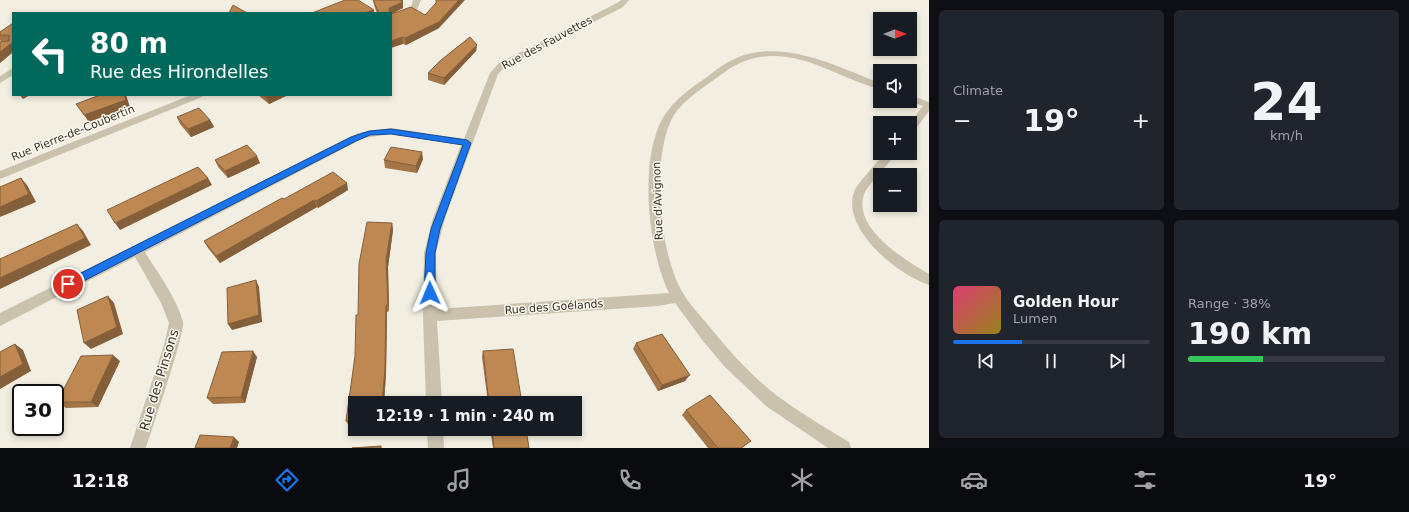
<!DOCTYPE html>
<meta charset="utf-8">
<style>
body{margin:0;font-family:"DejaVu Sans",sans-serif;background:#20242c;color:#f1f3f6;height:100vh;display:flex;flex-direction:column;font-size:15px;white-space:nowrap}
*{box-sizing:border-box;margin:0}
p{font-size:13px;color:#9ea1a6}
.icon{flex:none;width:22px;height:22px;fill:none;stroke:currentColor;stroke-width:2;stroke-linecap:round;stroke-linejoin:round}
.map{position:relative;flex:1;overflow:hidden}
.details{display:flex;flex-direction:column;gap:10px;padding:10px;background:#0d0f14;width:480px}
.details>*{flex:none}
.hud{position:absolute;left:12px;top:12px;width:380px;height:84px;border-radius:0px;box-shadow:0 2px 6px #0003;background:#00695c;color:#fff;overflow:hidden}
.needle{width:26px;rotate:90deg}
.tools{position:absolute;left:873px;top:12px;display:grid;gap:8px}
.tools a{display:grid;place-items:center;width:44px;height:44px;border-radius:0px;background:#171b24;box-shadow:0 2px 6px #0003;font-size:20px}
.speed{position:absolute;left:12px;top:384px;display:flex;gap:8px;font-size:20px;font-weight:700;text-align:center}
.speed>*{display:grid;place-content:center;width:52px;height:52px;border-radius:50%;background:#171b24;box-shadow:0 2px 6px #0003;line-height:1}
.speed .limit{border:2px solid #111;border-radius:6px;background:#fff;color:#111}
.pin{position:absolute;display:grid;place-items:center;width:34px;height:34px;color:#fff;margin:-17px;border:2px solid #fff;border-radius:50%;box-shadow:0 1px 4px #0007}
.me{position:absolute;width:44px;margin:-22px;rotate:359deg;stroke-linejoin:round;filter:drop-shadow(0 0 3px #0008)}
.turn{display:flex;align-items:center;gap:14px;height:84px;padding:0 12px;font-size:18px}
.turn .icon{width:52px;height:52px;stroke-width:2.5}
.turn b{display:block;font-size:28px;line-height:34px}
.big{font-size:30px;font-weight:600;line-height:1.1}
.details .widget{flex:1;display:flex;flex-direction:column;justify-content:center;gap:6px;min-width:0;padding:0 14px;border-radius:6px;background:#20242c}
.details .dial{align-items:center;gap:0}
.dial b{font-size:52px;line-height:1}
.song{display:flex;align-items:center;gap:12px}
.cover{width:48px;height:48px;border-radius:6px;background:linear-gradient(135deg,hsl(340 70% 55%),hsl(50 70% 35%))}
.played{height:4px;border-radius:2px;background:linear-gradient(90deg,#1a73e8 35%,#363941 35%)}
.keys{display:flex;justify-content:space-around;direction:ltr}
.heat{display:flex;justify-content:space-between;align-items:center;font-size:22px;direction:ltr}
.charge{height:6px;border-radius:3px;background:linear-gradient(90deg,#34c759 38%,#363941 0)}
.details .tiles{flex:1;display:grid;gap:10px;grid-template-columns:repeat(2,1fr)}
.trip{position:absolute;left:348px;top:396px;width:234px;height:40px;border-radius:0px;background:#171b24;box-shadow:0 2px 6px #0003;font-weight:600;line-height:40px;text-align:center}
.dock{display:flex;height:64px;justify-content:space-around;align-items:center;background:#090b0e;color:#9ea1a6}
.dock .icon{width:28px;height:28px}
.dock .selected{color:#1a73e8}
.dock b{font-size:18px;color:#f1f3f6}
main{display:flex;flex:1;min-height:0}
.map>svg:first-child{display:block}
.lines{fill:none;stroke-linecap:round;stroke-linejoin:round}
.street{fill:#cac2ad;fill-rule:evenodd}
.wall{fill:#a37547}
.shaded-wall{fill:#855f3a}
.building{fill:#be8853;stroke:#855f3a}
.route{fill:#1a73e8;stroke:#114b97}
.labels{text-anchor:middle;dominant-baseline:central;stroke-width:3;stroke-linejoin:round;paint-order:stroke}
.street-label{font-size:11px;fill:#39332b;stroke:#faf7ee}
.near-street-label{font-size:13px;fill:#39332b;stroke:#faf7ee}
</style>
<main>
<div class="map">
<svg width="929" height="448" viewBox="0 0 929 448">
<rect width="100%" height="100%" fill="#f2eee1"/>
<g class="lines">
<g class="street">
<path d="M413,0h8l-4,10 -26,10v-5l20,-8z"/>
<path d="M621,0h8l-6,7 -118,60 -7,7 -53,144 -9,35 1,56 232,-16c-21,-43 -31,-135 -5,-177 11,-17 27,-28 43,-39 15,-12 31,-23 51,-25 42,-5 83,16 122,31v6c-37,-9 -68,-33 -107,-33 -24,0 -40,9 -58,23 -15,11 -31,21 -41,36 -24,40 -15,139 9,178 7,12 17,22 26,33 20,25 42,49 67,69 23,17 48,32 73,47l2,6h-23l-62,-42 -41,-39 -22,-26 -28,-38 -17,3 -221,15 5,82h-16l-3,-88 1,-62 9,-35 28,-73 -70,-11 -27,4 -219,114c12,20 32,46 38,70 2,12 -31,107 -37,126h-16l34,-103 5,-22 -8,-20 -26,-46 -135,69v-13l358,-180 33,-5 73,11 26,-66 9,-10 118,-60z"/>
<path d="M13,68v7l-13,8v-7z"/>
<path d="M191,95h13l-2,2 -202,82v-8z"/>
<path d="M910,95l19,7v9l-15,20 -4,1v-9l13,-17 -14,-5z"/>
<path d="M885,153h11c-7,12 -25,28 -31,39 -15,35 40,68 64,82v11c-31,-10 -88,-56 -75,-93 4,-10 24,-30 31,-39z"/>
<path d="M427,429h16l1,19h-16z"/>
</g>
</g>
<g class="wall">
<path d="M373,0h30v8l-12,6v-1h-14l-3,-8z"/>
<path d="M391,14l48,14 -33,17 -3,-1z"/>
<path d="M13,23v29l-13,11v-21h1l-1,-2v-8z"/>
<path d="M477,45l-1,6 -32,34 -16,-5v-7z"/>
<path d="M258,95h27l1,1 -17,8z"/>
<path d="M177,117l33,3 4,7 -23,10 -11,-13z"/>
<path d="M423,159l-6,14 -32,-5 -1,-8z"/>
<path d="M215,160l45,3 -32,15 -10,-11z"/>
<path d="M348,190l-30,18 -1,-1 -97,56 -12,-15 -4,-7 80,-42z"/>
<path d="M392,223l1,7 -5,37 1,44 -2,1 -1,62 -2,29h-29v23h-6l-3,-5 9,-65z"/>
<path d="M636,343l49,38 -27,10 -25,-42z"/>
<path d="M483,351l39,52h-34l-6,-46z"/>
<path d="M257,357l-12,46 -32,1 -6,-6z"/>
<path d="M120,361l-22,46 -32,1 -9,-6z"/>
<path d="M686,410l59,36 -3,2h-34l-26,-33z"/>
<path d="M490,429h36l3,19h-36z"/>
</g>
<g class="shaded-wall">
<path d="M401,0h2v8l-12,6v-1h-2v-5z"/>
<path d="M459,0h6l-26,28 -33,17 -1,-7z"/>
<path d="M374,10v3h-10z"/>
<path d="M402,37l1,7 -12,4v-7z"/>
<path d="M13,42v10l-13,11v-11z"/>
<path d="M477,45l-1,6 -32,34v-7z"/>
<path d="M20,95h10l-7,4z"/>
<path d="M124,95h2l4,12 -41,15 -5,-7z"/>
<path d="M271,95h14l1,1 -17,8 -3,-7z"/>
<path d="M210,120l4,7 -23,10 -3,-8z"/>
<path d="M422,152l1,7 -6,14 -1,-7z"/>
<path d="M257,156l3,7 -32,15 -3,-7z"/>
<path d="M21,178l6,7 9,17 -36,15v-10z"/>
<path d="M208,178l4,7 -92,45 -5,-7z"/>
<path d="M347,183l1,7 -30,18 -2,-7z"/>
<path d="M314,200l3,7 -97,56 -4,-7z"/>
<path d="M392,223l1,7 -5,37 1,44 -1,-6 -2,-45z"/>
<path d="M77,224l6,7 8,14 -91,44v-11z"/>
<path d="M256,280l3,7 3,35 -30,8 -4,-6z"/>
<path d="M108,296l6,7 9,31 -32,15 -7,-6z"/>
<path d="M386,305l1,7 -1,62 -2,29h-2z"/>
<path d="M15,344l8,6 8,21 -31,18v-12z"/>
<path d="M253,351l4,6 -12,46 -4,-6z"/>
<path d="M113,355l7,6 -22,46 -7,-5z"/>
<path d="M690,375l-5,6 -27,10 4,-6z"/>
<path d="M234,437l5,5 -2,6h-7z"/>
</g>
<g class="building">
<path d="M345,0h13l16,10 -10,3h-52z"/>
<path d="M373,0h28v1l2,1 -14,6v5h-10z"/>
<path d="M436,0h23l-20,22 -34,16 -3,-1 -11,4v-27l20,-7 14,8 11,-12z"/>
<path d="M233,5l14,8h-18z"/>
<path d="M13,23v19l-13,10v-10l9,-1v-6h-9v-3z"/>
<path d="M470,37l7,8 -33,33 -16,-5 13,-13z"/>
<path d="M100,95h24l2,5 -42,15 -8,-11z"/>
<path d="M264,95h7l-5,2z"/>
<path d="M199,108l11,12 -22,9 -11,-12z"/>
<path d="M247,145l10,11 -32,15 -10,-11z"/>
<path d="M391,147l31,5 -6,14 -32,-6z"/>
<path d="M198,167l10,11 -93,45 -8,-13z"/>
<path d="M333,172l14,11 -31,18 -2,-1 -98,56 -12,-15 78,-43 2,1z"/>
<path d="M21,178l8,16 -29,13v-20z"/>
<path d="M367,222l25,1 -6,37 2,45h-2l-1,63 -3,35h-27v17l-9,1 9,-65 1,-41h2l1,-51z"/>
<path d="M77,224l8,14 -85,40v-19z"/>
<path d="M256,280l3,35 -31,9 -1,-36z"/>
<path d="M108,296l9,31 -33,16 -7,-33z"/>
<path d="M662,334l28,41 -28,10 -26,-42z"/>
<path d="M15,344l8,20 -23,13v-25z"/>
<path d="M513,349l9,54h-33l-6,-52z"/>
<path d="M253,351l-12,46 -34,1 15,-46z"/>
<path d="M113,355l-22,47h-34l24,-46z"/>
<path d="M710,395l41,46 -10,7h-23l-32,-38z"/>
<path d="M492,429h34l3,19h-35z"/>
<path d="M200,435l34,2 -4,11h-35z"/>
<path d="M381,446v2h-29z"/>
</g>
<path class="route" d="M391,129l76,11 4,3 -31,86 -5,24v40l-2,3 -3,1 -4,-1 -2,-3 2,-40 5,-24 32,-84 -72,-11 -21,1 -14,6 -284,146 -4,2 -3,-2 -2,-3 2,-3 286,-144 18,-6z"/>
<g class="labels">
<g class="street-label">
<text transform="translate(547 43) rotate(-28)">Rue des Fauvettes</text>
<text transform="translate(73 133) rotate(-22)">Rue Pierre-de-Coubertin</text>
<text transform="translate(658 201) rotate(-92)">Rue d'Avignon</text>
<text transform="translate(554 307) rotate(-4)">Rue des Goélands</text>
</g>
<g class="near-street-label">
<text transform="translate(159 380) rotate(-73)">Rue des Pinsons</text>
</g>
</g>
</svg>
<div class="tools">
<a><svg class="needle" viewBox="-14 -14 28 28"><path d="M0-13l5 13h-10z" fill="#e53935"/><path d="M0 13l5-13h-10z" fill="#9ea1a6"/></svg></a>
<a><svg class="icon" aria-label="sound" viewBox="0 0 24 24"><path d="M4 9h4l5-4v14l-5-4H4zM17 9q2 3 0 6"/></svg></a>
<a>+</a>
<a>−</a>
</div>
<div class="speed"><div class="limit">30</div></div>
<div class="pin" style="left:68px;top:284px;background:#d93025"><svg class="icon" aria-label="arrive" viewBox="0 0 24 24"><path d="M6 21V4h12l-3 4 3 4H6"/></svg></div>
<svg class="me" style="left:430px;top:293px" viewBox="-20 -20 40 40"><path d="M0-17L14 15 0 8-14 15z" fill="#1a73e8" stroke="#fff" stroke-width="4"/></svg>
<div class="trip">12:19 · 1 min · 240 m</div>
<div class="hud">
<div class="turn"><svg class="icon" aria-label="left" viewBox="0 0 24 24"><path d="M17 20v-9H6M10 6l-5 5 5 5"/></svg><div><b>80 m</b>Rue des Hirondelles</div></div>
</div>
</div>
<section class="details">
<div class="tiles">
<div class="widget"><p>Climate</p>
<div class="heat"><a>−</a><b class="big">19°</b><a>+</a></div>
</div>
<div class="widget dial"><b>24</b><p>km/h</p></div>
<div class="widget">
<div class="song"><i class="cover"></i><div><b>Golden Hour</b><p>Lumen</p></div></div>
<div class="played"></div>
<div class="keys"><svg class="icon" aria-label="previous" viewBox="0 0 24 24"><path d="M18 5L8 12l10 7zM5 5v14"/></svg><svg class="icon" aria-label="pause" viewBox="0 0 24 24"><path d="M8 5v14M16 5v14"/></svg><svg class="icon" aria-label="next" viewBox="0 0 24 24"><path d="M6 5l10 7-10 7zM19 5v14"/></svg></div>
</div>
<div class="widget"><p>Range · 38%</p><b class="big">190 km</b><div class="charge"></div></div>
</div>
</section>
</main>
<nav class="dock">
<b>12:18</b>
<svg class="icon selected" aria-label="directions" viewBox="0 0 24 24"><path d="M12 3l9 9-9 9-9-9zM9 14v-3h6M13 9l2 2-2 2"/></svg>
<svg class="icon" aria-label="music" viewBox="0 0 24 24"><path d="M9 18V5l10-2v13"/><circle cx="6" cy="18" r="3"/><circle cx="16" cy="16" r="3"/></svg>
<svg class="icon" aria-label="phone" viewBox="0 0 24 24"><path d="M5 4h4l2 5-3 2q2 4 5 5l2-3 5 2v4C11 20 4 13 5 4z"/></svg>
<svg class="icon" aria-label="climate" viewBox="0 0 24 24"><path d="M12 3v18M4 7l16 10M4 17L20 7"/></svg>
<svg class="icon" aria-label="car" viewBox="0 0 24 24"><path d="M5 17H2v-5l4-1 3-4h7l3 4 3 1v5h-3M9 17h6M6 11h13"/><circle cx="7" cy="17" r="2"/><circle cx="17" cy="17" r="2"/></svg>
<svg class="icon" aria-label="filters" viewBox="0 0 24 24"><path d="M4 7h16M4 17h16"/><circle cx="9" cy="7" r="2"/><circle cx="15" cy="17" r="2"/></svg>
<b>19°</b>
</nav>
